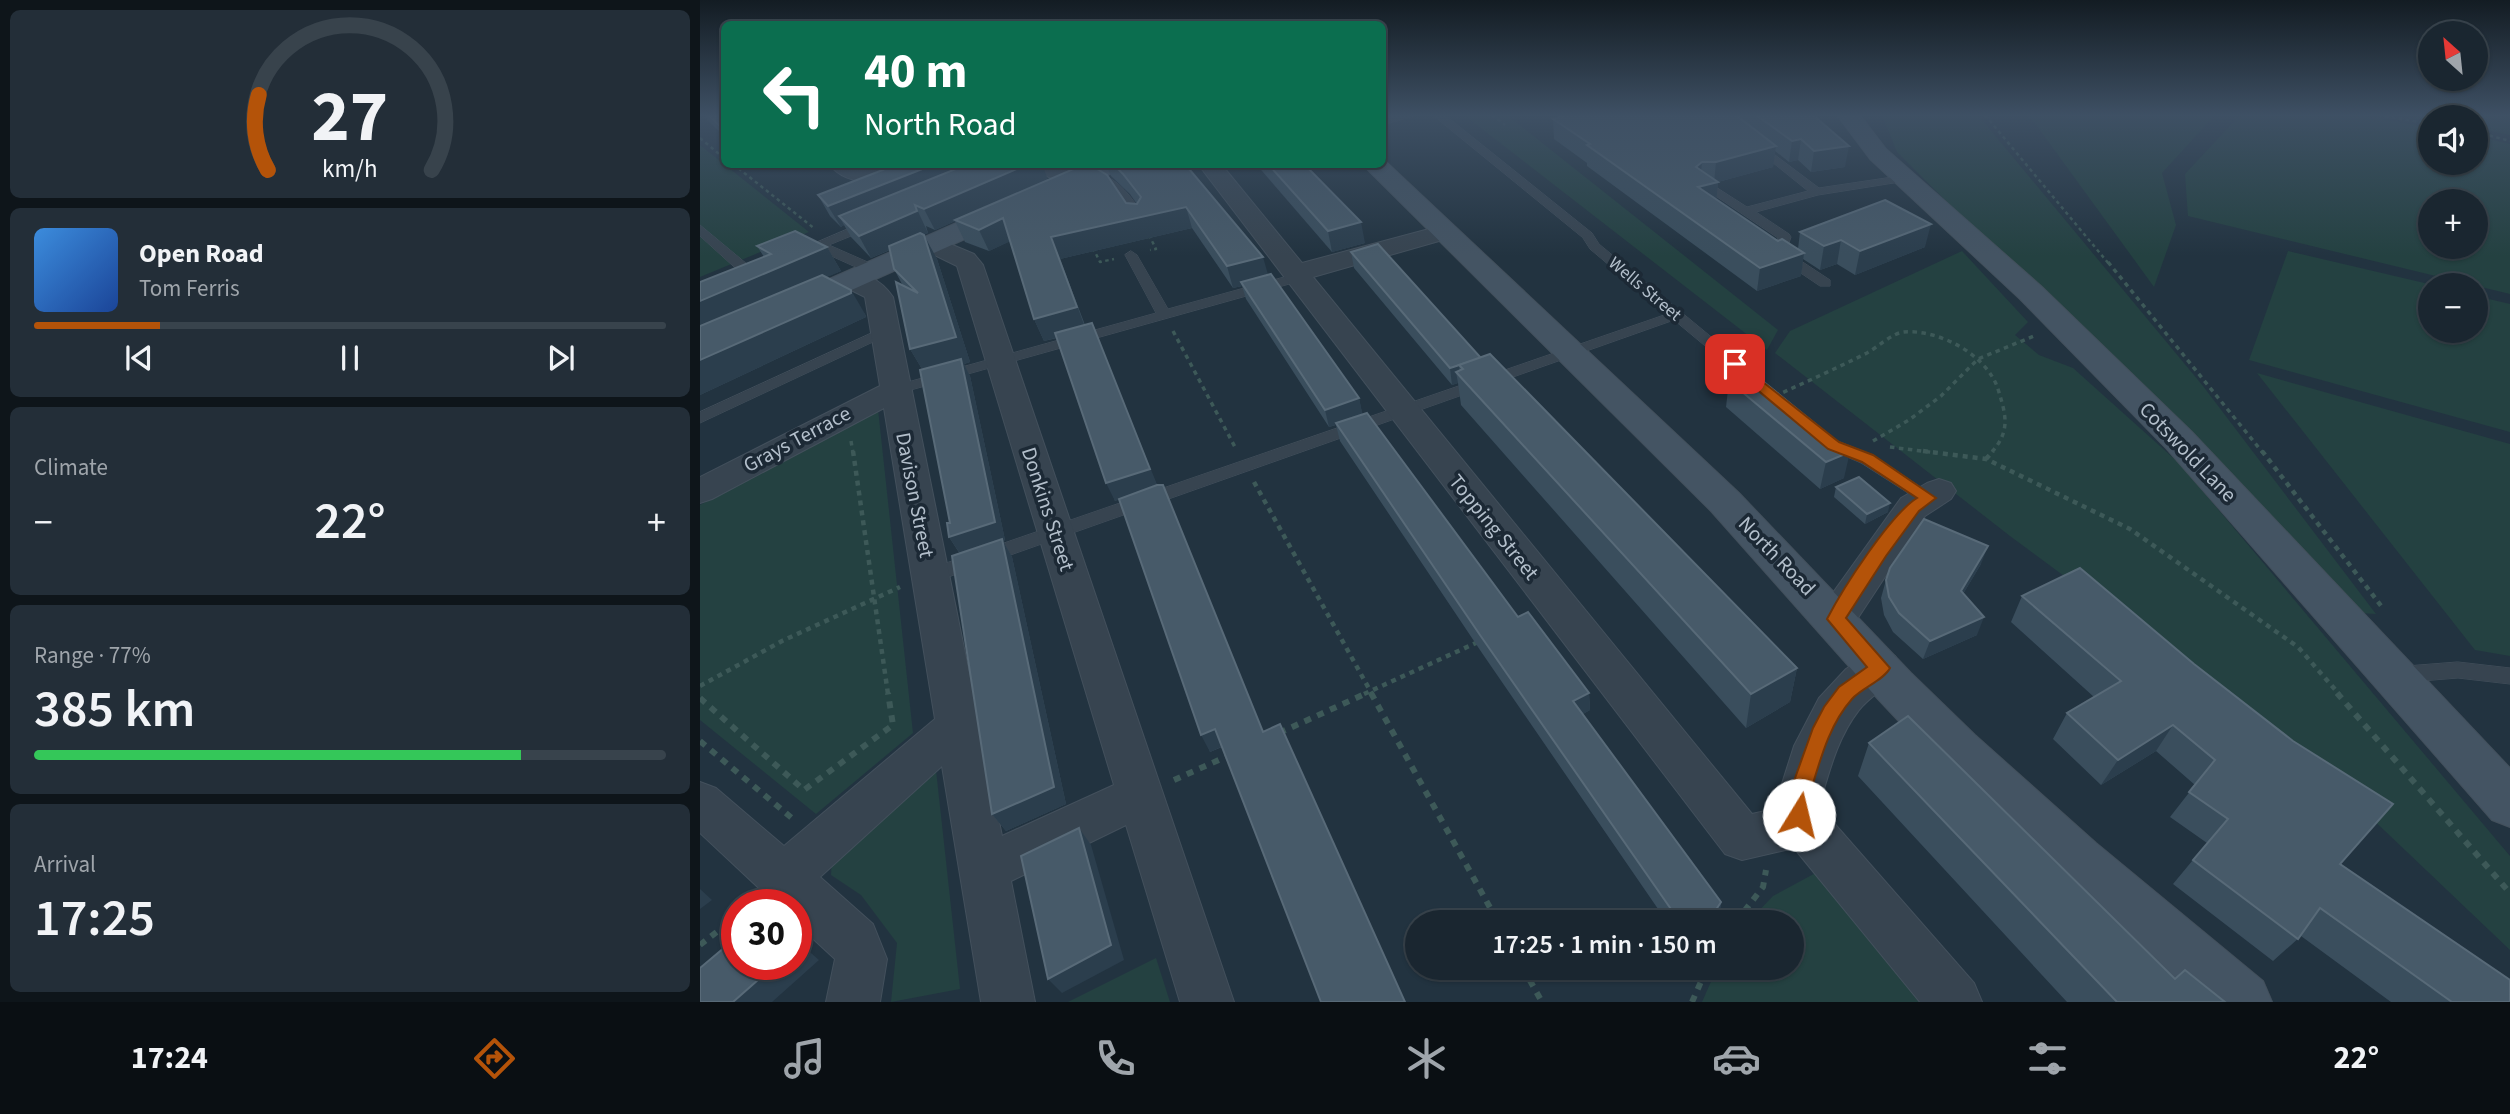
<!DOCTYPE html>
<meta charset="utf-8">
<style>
body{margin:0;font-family:"Source Sans 3",sans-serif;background:#232e38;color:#f1f3f6;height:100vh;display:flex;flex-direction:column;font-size:26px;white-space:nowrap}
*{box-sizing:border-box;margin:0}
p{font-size:23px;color:#9fa5ab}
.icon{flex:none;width:38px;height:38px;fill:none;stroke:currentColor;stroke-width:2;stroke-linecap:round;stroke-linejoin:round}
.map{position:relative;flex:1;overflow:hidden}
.drawer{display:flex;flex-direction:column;gap:10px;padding:10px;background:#0e151a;width:700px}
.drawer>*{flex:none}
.top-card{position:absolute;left:21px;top:21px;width:665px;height:147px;border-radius:10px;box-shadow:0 2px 5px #0004,0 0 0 2px #38434c;background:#0b6e4f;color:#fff;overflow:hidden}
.needle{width:46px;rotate:333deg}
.buttons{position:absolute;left:1718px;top:21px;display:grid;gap:14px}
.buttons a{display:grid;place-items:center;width:70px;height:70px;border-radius:50%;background:#1a2630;box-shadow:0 2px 5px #0004,0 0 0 2px #38434c;font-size:35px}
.speed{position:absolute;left:21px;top:889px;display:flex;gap:14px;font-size:35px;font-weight:700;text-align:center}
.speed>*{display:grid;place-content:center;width:91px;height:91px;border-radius:50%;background:#1a2630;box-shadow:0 2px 5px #0004,0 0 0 2px #38434c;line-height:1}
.speed .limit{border:10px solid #d22;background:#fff;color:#111}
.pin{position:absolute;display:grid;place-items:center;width:60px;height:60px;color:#fff;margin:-30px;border-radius:14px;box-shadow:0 4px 10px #0006}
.me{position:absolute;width:77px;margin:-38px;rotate:9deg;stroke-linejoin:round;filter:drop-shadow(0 0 5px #0008)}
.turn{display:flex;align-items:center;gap:24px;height:147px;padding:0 28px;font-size:32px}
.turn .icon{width:91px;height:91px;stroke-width:2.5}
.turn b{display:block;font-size:49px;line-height:60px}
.big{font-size:52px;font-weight:600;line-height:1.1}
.drawer .card{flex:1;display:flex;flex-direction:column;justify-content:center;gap:10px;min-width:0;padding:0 24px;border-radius:10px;background:#232e38}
.drawer .dial{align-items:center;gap:0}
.dial svg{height:182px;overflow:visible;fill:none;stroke:#38434c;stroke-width:7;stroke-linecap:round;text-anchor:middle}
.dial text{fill:#f1f3f6;stroke:none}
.song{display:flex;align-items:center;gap:21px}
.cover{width:84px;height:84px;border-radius:10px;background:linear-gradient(135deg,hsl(210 70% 55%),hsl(220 70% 35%))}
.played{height:7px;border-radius:4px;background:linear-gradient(90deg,#b45309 20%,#38434c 20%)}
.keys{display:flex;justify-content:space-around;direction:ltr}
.heat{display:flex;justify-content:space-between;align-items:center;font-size:38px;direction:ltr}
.charge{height:10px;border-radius:5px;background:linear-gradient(90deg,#34c759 77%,#38434c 0)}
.trip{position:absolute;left:705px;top:910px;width:399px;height:70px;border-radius:35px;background:#1a2630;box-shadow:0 2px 5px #0004,0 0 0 2px #38434c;font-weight:600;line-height:70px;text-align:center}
.tabs{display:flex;height:112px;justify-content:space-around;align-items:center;background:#0a0f13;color:#9fa5ab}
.tabs .icon{width:49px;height:49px}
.tabs .current{color:#b45309}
.tabs b{font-size:32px;color:#f1f3f6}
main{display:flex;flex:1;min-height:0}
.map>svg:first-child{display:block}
.green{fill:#244141;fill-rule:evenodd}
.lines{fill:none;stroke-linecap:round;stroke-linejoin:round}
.lane-casing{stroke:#43505c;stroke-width:1}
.street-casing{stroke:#43505c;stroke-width:2}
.secondary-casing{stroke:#43505c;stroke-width:2}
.path-far3{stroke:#3d5958;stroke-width:2.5;stroke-dasharray:3.5 3.5;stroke-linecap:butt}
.path-far2{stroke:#3d5958;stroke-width:3.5;stroke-dasharray:4.5 4.5;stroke-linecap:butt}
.path-far1{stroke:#3d5958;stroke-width:4.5;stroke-dasharray:5 5;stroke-linecap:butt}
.path{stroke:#3d5958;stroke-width:6;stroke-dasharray:7 7;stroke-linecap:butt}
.lane{fill:#374450;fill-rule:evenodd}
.street{fill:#374450;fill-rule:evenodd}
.secondary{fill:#445463;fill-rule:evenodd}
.wall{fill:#3a4e5d}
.shaded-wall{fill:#2b3e4d}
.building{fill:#475a69;stroke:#586a78;stroke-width:2}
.route{fill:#b45309;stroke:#753606;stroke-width:2}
.labels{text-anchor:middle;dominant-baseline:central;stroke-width:7;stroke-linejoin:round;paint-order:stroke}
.far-street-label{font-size:18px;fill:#b3bfcb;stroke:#1c2935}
.street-label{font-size:21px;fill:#b3bfcb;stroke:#1c2935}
</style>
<main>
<section class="drawer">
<div class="card dial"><svg viewBox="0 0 100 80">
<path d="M14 69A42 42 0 1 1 86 69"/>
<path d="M14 69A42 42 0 0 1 10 36" stroke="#b45309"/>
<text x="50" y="56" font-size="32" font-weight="700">27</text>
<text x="50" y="72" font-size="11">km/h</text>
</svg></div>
<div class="card">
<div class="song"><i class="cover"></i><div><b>Open Road</b><p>Tom Ferris</p></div></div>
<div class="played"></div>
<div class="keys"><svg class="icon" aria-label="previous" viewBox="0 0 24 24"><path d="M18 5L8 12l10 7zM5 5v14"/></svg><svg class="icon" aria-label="pause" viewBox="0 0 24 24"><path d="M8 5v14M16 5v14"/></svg><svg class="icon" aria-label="next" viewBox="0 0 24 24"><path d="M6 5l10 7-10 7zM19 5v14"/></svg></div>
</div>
<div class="card"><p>Climate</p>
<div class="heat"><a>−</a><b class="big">22°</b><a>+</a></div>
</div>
<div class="card"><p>Range · 77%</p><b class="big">385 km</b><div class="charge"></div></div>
<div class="card"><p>Arrival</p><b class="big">17:25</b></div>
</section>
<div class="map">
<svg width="1810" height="1002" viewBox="0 0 1810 1002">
<rect width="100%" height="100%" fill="#223340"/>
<g class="green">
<path d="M764,115h43l271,215 -11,20z"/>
<path d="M1182,115h96l225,271 173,228 -17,-1 -423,-422 -39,-39z"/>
<path d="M1329,115h186l-53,58 14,52 -22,62z"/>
<path d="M1540,115h119l72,13v35h45v-27l34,8v150l-322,-78 -3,-42zM1731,201h45v46h-45z"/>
<path d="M1712,115h98v20l-34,-7v-11l-45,2z"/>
<path d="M0,145l109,87 -109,45z"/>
<path d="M1262,251l66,71 -13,13 24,20 34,13 107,96 330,392v94l-208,-198 -292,-216 -235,-183 15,-22z"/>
<path d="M1588,251l145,34h-2v46h45v-35l34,8v128l-261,-72z"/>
<path d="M1557,373l253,71v212l-35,-6z"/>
<path d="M178,409l35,324 -97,81 -116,-94v-215z"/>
<path d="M236,770l24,219 -69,13 6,-59 -36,-48 -30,-20 1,-20z"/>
<path d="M1123,869l115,133h-236l15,-34h75v-46h-44l25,-26z"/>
<path d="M456,958l14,44h-102z"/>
</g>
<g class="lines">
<g class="lane-casing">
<g id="lane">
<path d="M698,115h20l-36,10v-6z"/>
<path d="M733,115h12l147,118 7,11 163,135 3,3 -3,3h-10l-78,-65 -737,261h-14l-2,-5 2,-5 744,-257 -77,-65 -7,-11z"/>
<path d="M1055,140l64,48 87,-13 6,3 -6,3 -88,14 -62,17 33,22 2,3 -5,14 44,29v6h-10l-46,-31 -1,-3 5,-14 -77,-52 10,-2 36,23 61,-16 -57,-46v-4z"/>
<path d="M393,175c24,-3 41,27 53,44l-2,3h-8l-20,-29 -23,-14z"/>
<path d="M169,220l6,4 -2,3 -44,18 50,22v6h-10l-51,-23 -20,7 -6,-4z"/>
<path d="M0,225l53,44v6h-10l-43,-39z"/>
<path d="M431,251l6,4 31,54 127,-35 7,4 -2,3 -400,112 -5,2 -8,-5 3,-3 266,-74 -31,-58z"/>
<path d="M185,327l7,4 -2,3 -190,89v-11z"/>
<path d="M1130,438l43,17 64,43 -3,4h-12l-61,-39 -37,-16 -2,-4 2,-4z"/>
<path d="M1758,662l52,6v16l-52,-6 -63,5 -7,-2 -3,-6 3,-6 7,-2z"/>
</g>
</g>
<g class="street-casing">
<g id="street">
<path d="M129,164l43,4 68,-4 -3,5c-30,9 -85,26 -108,-5z"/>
<path d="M326,164c20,0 50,-2 62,16l-3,5h-16l-40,-16z"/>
<path d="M498,164h23l81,99 142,-38 9,2 3,5 -3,5 -140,40 439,537 22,-5 20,-63 25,-48 27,-29 19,-13 15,-5 15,5 6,12c-10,18 -29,26 -42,42 -22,28 -30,63 -40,96l155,177 8,19h-62l-126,-154 -52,12 -17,-6z"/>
<path d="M231,236l43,18 9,11 251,737h-54l-54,-177 -115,56 24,121h-54l-39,-236 -122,111 53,47 14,35 -7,43h-54l9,-43 -39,-36v-18h-19l-77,-72v-51l16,6 68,58 151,-127 -51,-311 -172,91 -12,4v-26l180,-91 -15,-89 -22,-11 -4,-6 4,-6c20,-5 39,7 50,23l109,539 112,-51 -157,-519 -35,-17 -4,-5 4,-5z"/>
<path d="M1239,479l12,4 5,8 -5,8 -26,17 -75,114 -14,4 -14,-4 -6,-11 6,-11 79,-110 26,-15z"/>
</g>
</g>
<g class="secondary-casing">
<g id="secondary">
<path d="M1137,115h23l26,34 156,138 150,145 318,336v59l-18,-7 -326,-372 -146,-149 -150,-140z"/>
<path d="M683,159l356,334 172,180 64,62 121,108 167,138 9,21h-75l-138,-123 -119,-114 -62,-66 -167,-188 -349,-347h20z"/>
<path d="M390,164h34l-3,5 -421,189v-22z"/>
</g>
</g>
<g class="path-far3">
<path d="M792,115l13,10"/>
<path d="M1285,115l124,149"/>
<path d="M1678,115l53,9"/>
<path d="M1776,132l34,9"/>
<path d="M0,138l24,20"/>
<path d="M33,164l82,65"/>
<path d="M449,235l7,14 -6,1"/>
<path d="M393,248l7,14 14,-3"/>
</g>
<g class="path-far2">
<path d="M1408,262l155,191"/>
<path d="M473,331l62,116"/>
<path d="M1075,396c31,-14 62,-28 92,-43 11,-6 25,-20 37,-21 35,-3 83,23 94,57 8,26 13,42 -7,64"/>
<path d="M151,441l2,12"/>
<path d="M1173,441l36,-21 32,-24 37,-37 56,-23"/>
<path d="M1190,447l47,6"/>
</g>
<g class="path-far1">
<path d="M153,451l35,243"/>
<path d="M1223,451l63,8 144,70 168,118 41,47"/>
<path d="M1562,451l120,156"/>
<path d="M1286,459l7,-8"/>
<path d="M554,482l118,212"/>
<path d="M0,686l82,-45 118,-54"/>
<path d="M664,694l114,-52"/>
</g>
<g class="path">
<path d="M671,693l127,229"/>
<path d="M1637,693l173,200"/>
<path d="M0,698l104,92 89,-65 -5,-32"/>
<path d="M579,733l88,-40"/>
<path d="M0,741l93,78"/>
<path d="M474,780l56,-25"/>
<path d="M1036,922l27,-35 3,-17"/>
<path d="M0,945l37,-29"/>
<path d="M823,968l19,34"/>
<path d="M992,1002l15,-34"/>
</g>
<use href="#lane" class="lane"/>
<use href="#street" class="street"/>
<use href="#secondary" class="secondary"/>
</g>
<g class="wall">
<path d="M2,115h22v21z"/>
<path d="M868,115h245l32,52 -34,5 -13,-12 -9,2 -14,-11 -2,16 -55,15 -2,17 62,42 20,8 2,-17 125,15 -70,28 -18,-11 -17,6 -17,-11 -2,17 -44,15 -170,-125v-3l-33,-24 -1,-20z"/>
<path d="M406,164h79l83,111 91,123 3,16 156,203 71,76 1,17 -7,4 138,188 -2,16 -4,4h-48l-185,-269 -142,-212 -4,-16 -7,2 -83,-128 -4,-13 -9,2 -41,-60 -132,31 25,66 72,160 106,246 142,271 -183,-255 -12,5 -91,-253 -4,2 -58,-163 -13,3 -10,-22 -24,-78 -21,10 -24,-9 -10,-21 -20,9 -9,-4 2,7 -5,2 14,24 33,103 -6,2 6,12 35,164 -2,1 9,16 54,247 -60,27 -14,-17 -32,-260 -11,-17 1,-14 -28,-154 -12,-20 -7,-63 -9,-17 -4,-19 -19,8 -20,-21 -7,-12 -3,2 -11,-11 -12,-21 230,-15 -73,32 151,-9 11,1 -7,-10 -19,-18z"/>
<path d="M556,164h48l61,79 -33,9z"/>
<path d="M57,246l70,1 14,24 -15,6 39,37 1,3 -166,78v-113l64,-25z"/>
<path d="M651,252l130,106 316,310 -7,34 -44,26 -285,-323 -3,-22 -6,2 -98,-117z"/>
<path d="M1029,381l115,97 -24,11 -94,-82z"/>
<path d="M1136,487l52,25 -23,12 -31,-27z"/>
<path d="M1281,564l-18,30 14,41 -54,24 -30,-27 -9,-17 -3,-17 5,-18z"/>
<path d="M1322,596l318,268 170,138h-119l-90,-66 -28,25 -100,-77 34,-41 -37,-26 25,-32 -39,-34 -55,34 -48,-46 14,-26 27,-16 -83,-75z"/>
<path d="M1169,743l306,236 50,23h-158l-209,-226z"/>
</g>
<g class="shaded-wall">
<path d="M1101,139l-3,21 -9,2 3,-21z"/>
<path d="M1076,146l-3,21 -55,15 -2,21 -18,-16 16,-4 2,-21z"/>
<path d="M1149,146l-4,21 -34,5 3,-21z"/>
<path d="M1002,162l-2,21 -4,-16z"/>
<path d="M235,164h61l-157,52 5,9 -3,2 -13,-21z"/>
<path d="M328,164h14l6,16 -113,50 -11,-21z"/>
<path d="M215,205l13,28 -57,25 -12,-22z"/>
<path d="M486,207l6,21 -132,31 26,71 -42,11 -10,-22 17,-82z"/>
<path d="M303,218l10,22 -24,11 -10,-21z"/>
<path d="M661,222l4,21 -33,9 -4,-21z"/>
<path d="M1231,224l-6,23 -70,28 5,-24z"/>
<path d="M224,235l13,24 33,103 -6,2 6,12 35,164 -2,1 9,16 54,247 -60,27 -14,-17 -31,-259 -12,-18 46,-15 -70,-148 -15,-25z"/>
<path d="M1141,240l-4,24 -17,6 4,-24z"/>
<path d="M127,247l14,24 -141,62v-32z"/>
<path d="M1104,253l-3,23 -44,15 3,-23z"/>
<path d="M563,257l6,21 -28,4 1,4 -9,2 -6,-22z"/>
<path d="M151,290l14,24 1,3 -166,78v-35z"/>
<path d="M392,323l66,164 -43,14 -9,-18z"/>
<path d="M759,365l1,11 -4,-4 2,11 -6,2 -2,-17z"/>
<path d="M659,398l4,18 -34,11 -4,-17z"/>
<path d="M1150,452l-6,26 -24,11 6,-27z"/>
<path d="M1190,503l-2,9 -23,12 2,-10z"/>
<path d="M1288,546l-7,18 -27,45 7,-18z"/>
<path d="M1284,617l-7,18 -54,24 7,-18z"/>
<path d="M1097,668l-7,34 -44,26 5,-34z"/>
<path d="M889,693l1,17 -16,9 -1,-18z"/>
<path d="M1473,725l-17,26 -55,34 17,-25z"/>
<path d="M515,729l8,17 -13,6 -9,-17z"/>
<path d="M379,828l12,17 33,115 -62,33 -14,-14z"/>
<path d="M0,889l12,11 -12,9z"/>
<path d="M1021,902l-2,16 -4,4h-7z"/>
<path d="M96,940l23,20 -47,42h-39l43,-38h20z"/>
</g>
<g class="building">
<path d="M8,115h16v15z"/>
<path d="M868,115h168l40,31 -60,16h-14l-6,5 22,15 -20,5 80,54 4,-2 22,14 -44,15 -173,-123 3,-1 -37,-25z"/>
<path d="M1056,115h57l36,31 -35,5 -13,-12 -9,2z"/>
<path d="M198,164h37l-107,42 -10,-11z"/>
<path d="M268,164h60l-104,45 -9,-4 2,6 -58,25 -20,-20z"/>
<path d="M385,164h4l18,11 19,28 11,1 4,-7 -18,-23 -10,-10h72l78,93 -36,9 -41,-59 -135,30 26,70 -43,12 -31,-101 -24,12 -24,-10z"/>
<path d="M568,164h36l57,58 -33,9z"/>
<path d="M1185,200l46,24 -71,27 -19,-11 -17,6 -24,-14z"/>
<path d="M95,231l32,16 -127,54v-19l71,-28 -14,-8z"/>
<path d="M220,233l4,2 32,102 -46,12 -14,-67 22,11 -24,-24 -5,-23z"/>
<path d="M678,244l103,114 -31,10 -99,-116z"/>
<path d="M571,274l88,124 -34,12 -84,-128z"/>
<path d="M122,275l29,15v3l-151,67v-34z"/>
<path d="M392,323l58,146 -44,14 -51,-150z"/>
<path d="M790,354l307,314 -46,26 -295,-322 7,-3 -4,-4z"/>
<path d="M261,359l34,163 -46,15 -2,-14h3l-30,-153z"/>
<path d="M1043,365l107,87 -24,10 -97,-81z"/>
<path d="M667,413l151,204 10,-5 61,81 -16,8 148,201 -13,20h-28l-200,-287 -144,-212z"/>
<path d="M1159,477l31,26 -23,11 -31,-27z"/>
<path d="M457,485h6l100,247 17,-8 125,278h-84l-106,-273 -14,6 -82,-236z"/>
<path d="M1224,519l64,27 -27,45 23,26 -54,24 -31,-28 -10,-16 -3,-17 4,-12z"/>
<path d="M302,539l52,248 -62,27 -40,-258z"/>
<path d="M1380,568l114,96 99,77 100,63 -53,60 170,116v22h-58l-132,-94 -22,31 -105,-79 35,-41 -39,-27 26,-32 -42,-35 -55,35 -51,-47 54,-32 -99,-85z"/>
<path d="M1208,716l267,263 10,-9 40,32h-108l-248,-259z"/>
<path d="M379,828l32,117 -63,34 -27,-123z"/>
<path d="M37,937v27h39l-43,38h-33v-34z"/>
</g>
<linearGradient id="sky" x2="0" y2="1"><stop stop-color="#131c23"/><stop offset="0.45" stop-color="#3e5064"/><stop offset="1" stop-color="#3e5064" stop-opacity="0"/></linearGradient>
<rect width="1810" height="256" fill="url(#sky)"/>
<path class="route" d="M1035,360l104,82 34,13 63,43 -17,13 -33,45 -40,62 44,50c-6,12 -28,20 -38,31 -26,29 -34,71 -46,107l3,9 -3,7 -7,3 -8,-3 -6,-16 28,-78 11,-21 15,-20 28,-20 -40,-48c16,-31 63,-104 90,-121l-55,-36 -34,-13 -98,-82 -2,-3z"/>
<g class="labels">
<g class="far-street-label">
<text transform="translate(945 289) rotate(40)">Wells Street</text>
</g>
<g class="street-label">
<text transform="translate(97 439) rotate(-28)">Grays Terrace</text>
<text transform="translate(1488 452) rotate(46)">Cotswold Lane</text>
<text transform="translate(215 495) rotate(79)">Davison Street</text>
<text transform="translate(348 509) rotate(72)">Donkins Street</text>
<text transform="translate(794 527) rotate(51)">Topping Street</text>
<text transform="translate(1077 556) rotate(46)">North Road</text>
</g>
</g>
</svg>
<div class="buttons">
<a><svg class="needle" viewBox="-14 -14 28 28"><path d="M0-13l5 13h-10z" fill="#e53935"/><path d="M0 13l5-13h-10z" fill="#9fa5ab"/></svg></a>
<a><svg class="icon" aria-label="sound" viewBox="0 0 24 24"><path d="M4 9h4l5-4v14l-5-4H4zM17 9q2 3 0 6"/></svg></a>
<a>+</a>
<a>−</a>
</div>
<div class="speed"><div class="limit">30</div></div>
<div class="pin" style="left:1035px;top:364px;background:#d93025"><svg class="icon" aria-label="arrive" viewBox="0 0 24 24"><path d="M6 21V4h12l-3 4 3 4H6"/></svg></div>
<svg class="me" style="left:1099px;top:815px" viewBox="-20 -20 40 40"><circle r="19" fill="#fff"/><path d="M0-13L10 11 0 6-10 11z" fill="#b45309"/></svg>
<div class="trip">17:25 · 1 min · 150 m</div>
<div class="top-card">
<div class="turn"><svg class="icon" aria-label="left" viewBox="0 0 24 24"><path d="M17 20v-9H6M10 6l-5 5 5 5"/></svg><div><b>40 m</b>North Road</div></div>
</div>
</div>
</main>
<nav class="tabs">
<b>17:24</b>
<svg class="icon current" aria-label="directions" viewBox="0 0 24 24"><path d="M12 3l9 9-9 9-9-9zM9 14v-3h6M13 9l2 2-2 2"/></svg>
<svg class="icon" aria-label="music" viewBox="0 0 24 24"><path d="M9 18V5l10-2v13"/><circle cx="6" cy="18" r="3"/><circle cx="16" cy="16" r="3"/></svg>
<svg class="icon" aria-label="phone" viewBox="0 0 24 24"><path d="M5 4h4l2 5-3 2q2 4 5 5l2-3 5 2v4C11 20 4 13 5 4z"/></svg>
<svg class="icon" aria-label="climate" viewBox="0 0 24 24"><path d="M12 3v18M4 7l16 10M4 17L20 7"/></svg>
<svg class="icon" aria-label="car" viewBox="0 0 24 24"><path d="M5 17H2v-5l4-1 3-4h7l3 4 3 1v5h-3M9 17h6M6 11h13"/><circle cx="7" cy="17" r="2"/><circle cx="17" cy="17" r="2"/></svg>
<svg class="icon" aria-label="filters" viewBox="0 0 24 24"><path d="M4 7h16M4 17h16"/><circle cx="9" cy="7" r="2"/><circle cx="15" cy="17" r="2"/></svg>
<b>22°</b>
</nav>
